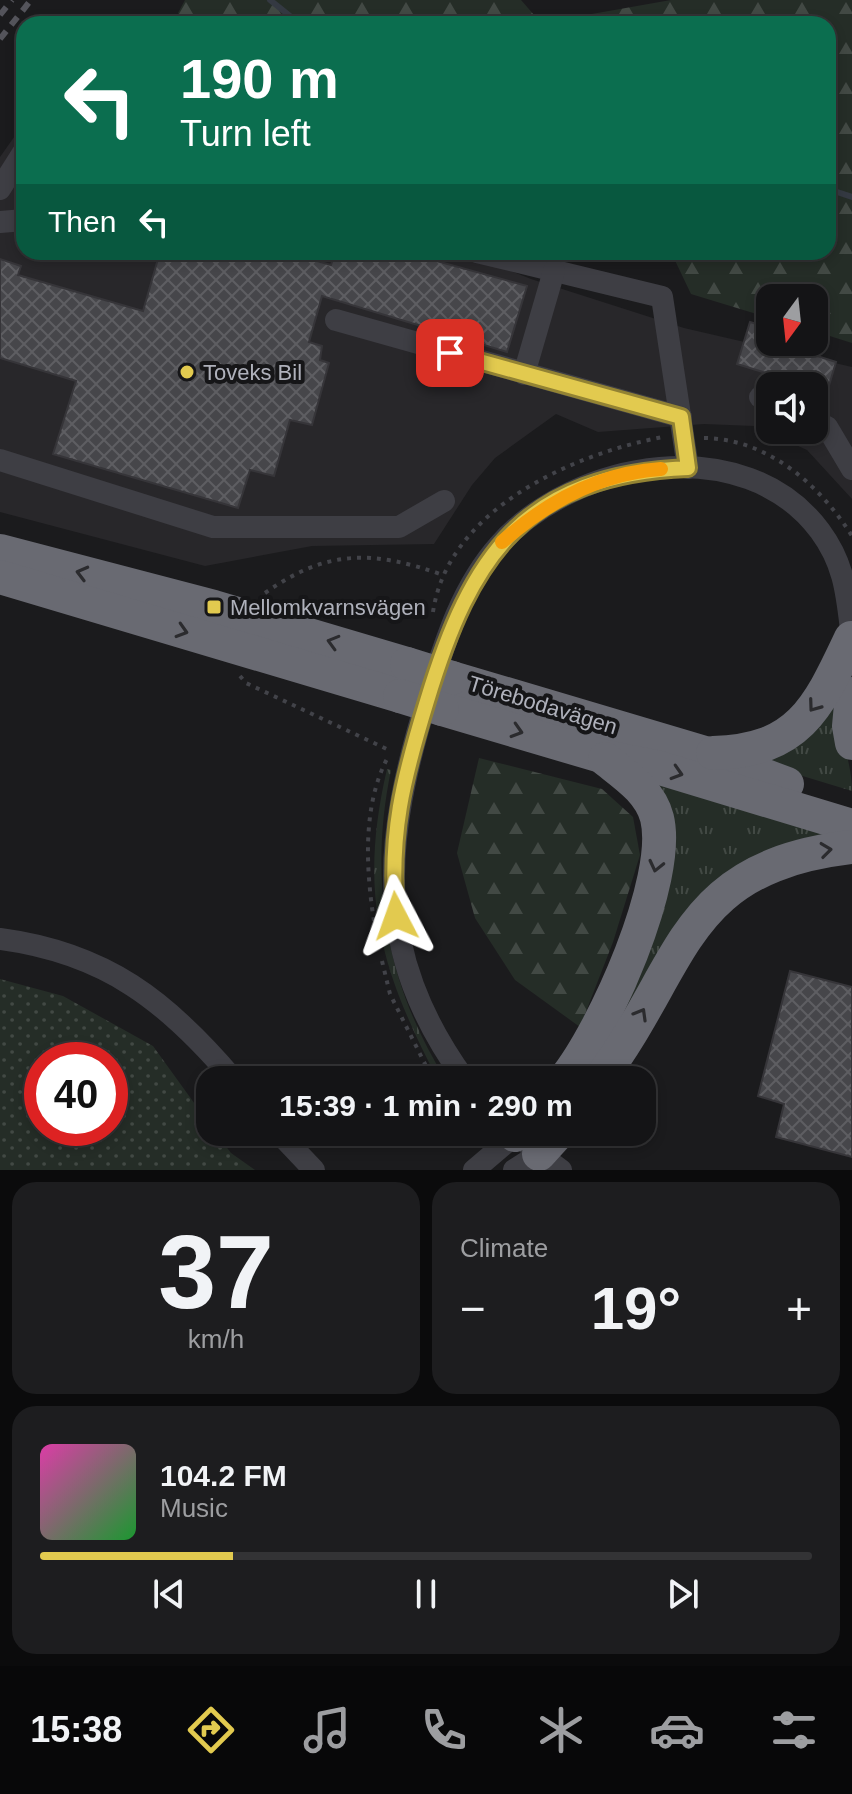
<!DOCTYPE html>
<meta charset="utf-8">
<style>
body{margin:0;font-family:Arial,sans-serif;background:#1d1d1f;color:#f1f3f6;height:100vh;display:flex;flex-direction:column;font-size:30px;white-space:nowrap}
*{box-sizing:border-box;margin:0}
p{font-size:26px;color:#9d9ea1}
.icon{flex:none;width:44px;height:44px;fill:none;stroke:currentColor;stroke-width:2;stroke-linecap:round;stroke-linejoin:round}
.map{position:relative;height:1170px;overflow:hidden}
.details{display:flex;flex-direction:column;gap:12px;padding:12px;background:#0b0b0c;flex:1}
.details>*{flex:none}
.top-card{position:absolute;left:16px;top:16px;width:820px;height:244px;border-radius:24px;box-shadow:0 4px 12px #0003,0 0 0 2px #333335;background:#0b6e4f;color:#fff;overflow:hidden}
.needle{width:52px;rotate:195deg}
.fabs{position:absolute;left:756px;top:284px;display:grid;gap:16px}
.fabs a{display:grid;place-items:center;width:72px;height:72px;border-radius:16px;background:#141416;box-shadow:0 4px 12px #0003,0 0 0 2px #333335;font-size:40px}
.speed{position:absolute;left:24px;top:1042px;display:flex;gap:16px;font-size:40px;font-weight:700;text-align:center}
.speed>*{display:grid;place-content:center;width:104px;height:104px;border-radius:50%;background:#141416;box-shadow:0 4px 12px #0003,0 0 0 2px #333335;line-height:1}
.speed .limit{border:12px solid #d22;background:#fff;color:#111}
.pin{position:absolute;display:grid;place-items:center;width:68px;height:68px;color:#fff;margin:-34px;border-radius:16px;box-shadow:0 4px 12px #0006}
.me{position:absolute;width:88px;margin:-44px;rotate:356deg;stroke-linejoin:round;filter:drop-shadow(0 0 6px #0008)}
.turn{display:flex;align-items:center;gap:28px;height:168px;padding:0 32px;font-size:36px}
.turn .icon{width:104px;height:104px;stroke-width:2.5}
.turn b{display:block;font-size:56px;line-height:68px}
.then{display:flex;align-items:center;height:76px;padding:0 32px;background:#0003;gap:16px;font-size:30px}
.big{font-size:60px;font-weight:800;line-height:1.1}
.details .widget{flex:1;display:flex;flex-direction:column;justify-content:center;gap:12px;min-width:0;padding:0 28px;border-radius:24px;background:#1d1d1f}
.details .dial{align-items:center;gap:0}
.dial b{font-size:104px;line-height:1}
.song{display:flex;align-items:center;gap:24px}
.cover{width:96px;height:96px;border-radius:12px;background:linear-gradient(135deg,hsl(320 70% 55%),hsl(130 70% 35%))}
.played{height:8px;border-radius:4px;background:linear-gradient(90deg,#e2ca4f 25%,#333335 25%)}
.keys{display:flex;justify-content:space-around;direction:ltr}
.heat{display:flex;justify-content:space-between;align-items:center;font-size:44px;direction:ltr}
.details .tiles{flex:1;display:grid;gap:12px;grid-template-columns:1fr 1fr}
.widget:last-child{grid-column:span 2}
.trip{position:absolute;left:196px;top:1066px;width:460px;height:80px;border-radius:24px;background:#141416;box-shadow:0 4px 12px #0003,0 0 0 2px #333335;font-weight:800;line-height:80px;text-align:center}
.menu{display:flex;height:128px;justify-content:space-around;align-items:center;background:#080809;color:#9d9ea1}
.menu .icon{width:56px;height:56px}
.menu .on{color:#e2ca4f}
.menu b{font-size:36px;color:#f1f3f6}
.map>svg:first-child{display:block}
.built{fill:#28272a;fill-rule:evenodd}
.grass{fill:url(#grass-tufts)}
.forest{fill:url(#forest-firs)}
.park{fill:url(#park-dots);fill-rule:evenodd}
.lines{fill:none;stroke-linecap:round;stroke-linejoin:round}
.stream{stroke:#343942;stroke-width:6}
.building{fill:url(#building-cross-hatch);stroke:#363539;stroke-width:2}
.path{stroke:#424349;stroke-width:4;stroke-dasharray:4 6;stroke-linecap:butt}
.minor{stroke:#3e3e44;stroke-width:22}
.highway{stroke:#696a72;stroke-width:34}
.rail{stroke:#54545b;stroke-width:6;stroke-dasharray:10 8;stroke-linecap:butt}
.highway-bridge{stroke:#696a72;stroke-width:34}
.oneway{stroke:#2b2b2e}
.route-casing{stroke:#938333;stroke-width:20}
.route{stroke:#e2ca4f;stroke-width:14}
.slow{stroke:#f59e0b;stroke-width:14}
.poi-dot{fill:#e2ca4f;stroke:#161618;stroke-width:3}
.labels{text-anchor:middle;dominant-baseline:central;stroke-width:8;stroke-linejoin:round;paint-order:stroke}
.poi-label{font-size:22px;fill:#afb1bb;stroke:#161618;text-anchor:start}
.street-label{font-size:22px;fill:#afb1bb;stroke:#161618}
</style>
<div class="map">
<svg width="852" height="1170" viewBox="0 0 852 1170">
<defs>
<pattern id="grass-tufts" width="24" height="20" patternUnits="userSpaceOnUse" patternTransform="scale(2)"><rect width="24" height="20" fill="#252d27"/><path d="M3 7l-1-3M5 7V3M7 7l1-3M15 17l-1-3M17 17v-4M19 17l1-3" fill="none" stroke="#424944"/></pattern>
<pattern id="forest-firs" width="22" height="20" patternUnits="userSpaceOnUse" patternTransform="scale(2)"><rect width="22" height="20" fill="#252d27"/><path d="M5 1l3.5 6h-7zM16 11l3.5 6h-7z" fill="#424944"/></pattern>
<pattern id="park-dots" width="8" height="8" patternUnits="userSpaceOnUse" patternTransform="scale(2)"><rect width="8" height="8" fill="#252d27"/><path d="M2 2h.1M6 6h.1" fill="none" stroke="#424944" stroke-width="1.8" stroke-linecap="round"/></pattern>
<pattern id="building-cross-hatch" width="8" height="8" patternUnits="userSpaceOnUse" patternTransform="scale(2)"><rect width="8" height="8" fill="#46464a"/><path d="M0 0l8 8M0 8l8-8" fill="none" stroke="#5e5e62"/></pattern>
</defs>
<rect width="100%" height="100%" fill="#1b1b1d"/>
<path class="built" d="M24,123v129h439l68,27 153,49 168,39v132l-45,-49 -53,-24 -50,-2 -106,8 -42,-18 -61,44 -23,27 -38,59 -122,2 -107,20 -205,-54v-355zM770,386h44v44h-44z"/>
<g class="grass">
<path d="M832,698c6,30 20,64 20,93l-79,-24 -1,-10z"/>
<path d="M387,769l4,1c-23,110 -5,215 55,310h-8c-58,-111 -80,-186 -51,-311z"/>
<path d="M649,782l177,50v6l-64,20 -145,171 33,-108z"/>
</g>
<g class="forest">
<path d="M185,0h336l20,23 130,-23h181v343l-38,-12v-33h-44v20l-79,-24 -20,-42h157v-228h-642l-8,-11z"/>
<path d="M479,758l123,31 31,28 7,38 -27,87 -33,85 -65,-47 -40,-62 -18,-65z"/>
</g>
<path class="park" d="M0,979l63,17 90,50 57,79v7h5l16,21 24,17h-255zM42,1060h68v68h-68z"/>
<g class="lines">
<g class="stream">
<path d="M270,0l30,24"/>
<path d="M828,189l24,8"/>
</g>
</g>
<g class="building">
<path d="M160,252h126l45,13 4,-13h69l123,34 -20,66 -185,-56 -13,46 13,4 -2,14 9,3 -17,62 -22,-5 -16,56 -24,-6 -12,38 -185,-54 23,-73 -76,-23v-99l21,7 -3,9 125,36z"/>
<path d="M750,322l20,6v14h17l-2,4 51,16 -9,30 -90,-28z"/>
<path d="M790,971l62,16v170l-76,-20 8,-33 -26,-8z"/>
</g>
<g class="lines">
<g class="path">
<path d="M704,438c64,1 116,47 148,98"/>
<path d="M265,593c62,-44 108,-43 178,-18"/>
<path d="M433,612c15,-103 140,-158 230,-175"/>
<path d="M240,676l6,7 145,68"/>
<path d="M374,921c-8,-51 -12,-116 14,-164"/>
<path d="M382,961l8,33 43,86"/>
<path d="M463,1132l9,15"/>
</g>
<g class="minor">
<path d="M0,189l24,-38"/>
<path d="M0,222l24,-2"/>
<path d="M477,252l185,45 26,171"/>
<path d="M336,320l345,97"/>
<path d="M524,374l30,-103"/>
<path d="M760,397l10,4"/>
<path d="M814,421l13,6 25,42"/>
<path d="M0,460l213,67h186l45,-26"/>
<path d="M0,939c106,14 167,62 234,141"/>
<path d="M465,1080c-94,-130 -82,-238 -37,-384 17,-54 33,-108 71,-151 76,-86 246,-115 321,-14 26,35 27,67 32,107"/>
<path d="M278,1132l36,38"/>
<path d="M530,1147l31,23"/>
<path d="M474,1170l41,-35"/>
<path d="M514,1170l25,-16"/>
</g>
<g class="highway">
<path d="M0,551l214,56 193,57"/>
<path d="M0,577l400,119"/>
<path d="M452,678l253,75 82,31"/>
<path d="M852,694l-3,32 3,17"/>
<path d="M442,709l159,47 59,12 192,58"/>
<path d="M713,753c86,-2 105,-45 138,-115"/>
<path d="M564,1080c40,-49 108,-201 93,-262 -7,-27 -32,-43 -52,-59"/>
<path d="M599,1080c88,-116 80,-213 253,-233"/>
<path d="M515,1135l4,-3"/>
<path d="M539,1154l20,-22"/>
</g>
<g class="rail">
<path d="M0,15l12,-15"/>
<path d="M0,39l31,-39"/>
</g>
<g class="highway-bridge">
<path d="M407,664l45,14"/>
<path d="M400,696l42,13"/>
</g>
</g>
<defs><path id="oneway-chevron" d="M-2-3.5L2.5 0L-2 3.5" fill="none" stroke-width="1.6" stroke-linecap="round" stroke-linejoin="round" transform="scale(2)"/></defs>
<g class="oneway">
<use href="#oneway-chevron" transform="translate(82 573) rotate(-165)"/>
<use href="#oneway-chevron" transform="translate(182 631) rotate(17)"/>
<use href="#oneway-chevron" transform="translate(333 642) rotate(-164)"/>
<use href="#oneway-chevron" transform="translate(814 706) rotate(126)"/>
<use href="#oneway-chevron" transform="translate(517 731) rotate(17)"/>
<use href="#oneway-chevron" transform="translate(677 773) rotate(17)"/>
<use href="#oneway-chevron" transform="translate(826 850) rotate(-7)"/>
<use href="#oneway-chevron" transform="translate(656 866) rotate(103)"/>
<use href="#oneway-chevron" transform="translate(641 1014) rotate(-60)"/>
</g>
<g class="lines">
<g class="route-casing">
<path id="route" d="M396,916c-7,-82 7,-137 31,-215 44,-146 97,-226 261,-233l-7,-51 -231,-64"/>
</g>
<use href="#route" class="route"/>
<path class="slow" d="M502,542c45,-40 97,-69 159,-73"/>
</g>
<g class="poi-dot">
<circle cx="187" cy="372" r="8"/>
<rect x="206" y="599" width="16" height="16" rx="4"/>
</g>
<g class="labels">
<g class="poi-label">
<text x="203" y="372">Toveks Bil</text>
<text x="230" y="607">Mellomkvarnsvägen</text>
</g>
<g class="street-label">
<text transform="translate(543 705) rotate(17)">Törebodavägen</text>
</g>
</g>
</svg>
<div class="fabs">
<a><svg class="needle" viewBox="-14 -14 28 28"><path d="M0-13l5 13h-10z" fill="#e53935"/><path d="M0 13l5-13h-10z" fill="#9d9ea1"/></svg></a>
<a><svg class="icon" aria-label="sound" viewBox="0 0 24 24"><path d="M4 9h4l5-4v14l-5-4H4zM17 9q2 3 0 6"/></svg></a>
</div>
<div class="speed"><div class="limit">40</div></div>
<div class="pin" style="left:450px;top:353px;background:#d93025"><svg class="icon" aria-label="arrive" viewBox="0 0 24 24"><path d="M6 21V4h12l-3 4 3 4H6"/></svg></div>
<svg class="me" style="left:396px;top:916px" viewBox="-20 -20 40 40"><path d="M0-17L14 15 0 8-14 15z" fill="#e2ca4f" stroke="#fff" stroke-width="4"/></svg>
<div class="trip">15:39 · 1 min · 290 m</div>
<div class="top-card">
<div class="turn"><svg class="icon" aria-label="left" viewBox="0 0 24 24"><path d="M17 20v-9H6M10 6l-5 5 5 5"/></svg><div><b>190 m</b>Turn left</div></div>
<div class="then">Then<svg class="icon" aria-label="left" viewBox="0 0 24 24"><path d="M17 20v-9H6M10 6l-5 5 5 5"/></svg></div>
</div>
</div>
<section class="details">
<div class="tiles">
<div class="widget dial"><b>37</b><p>km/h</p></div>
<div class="widget"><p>Climate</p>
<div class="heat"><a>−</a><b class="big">19°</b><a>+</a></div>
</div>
<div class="widget">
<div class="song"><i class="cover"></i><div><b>104.2 FM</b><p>Music</p></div></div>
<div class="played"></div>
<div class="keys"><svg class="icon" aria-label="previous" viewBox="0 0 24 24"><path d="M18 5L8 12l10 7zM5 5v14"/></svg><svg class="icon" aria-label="pause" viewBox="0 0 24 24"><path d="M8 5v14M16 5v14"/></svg><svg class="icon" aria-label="next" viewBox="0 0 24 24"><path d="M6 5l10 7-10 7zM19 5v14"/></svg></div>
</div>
</div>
</section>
<nav class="menu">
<b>15:38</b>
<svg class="icon on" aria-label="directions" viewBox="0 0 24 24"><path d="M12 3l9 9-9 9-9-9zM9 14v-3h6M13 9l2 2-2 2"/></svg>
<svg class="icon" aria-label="music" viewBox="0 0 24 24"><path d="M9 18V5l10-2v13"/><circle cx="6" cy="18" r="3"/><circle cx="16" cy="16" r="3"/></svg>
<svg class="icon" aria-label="phone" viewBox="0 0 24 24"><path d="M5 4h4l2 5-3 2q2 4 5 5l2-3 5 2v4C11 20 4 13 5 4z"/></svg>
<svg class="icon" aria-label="climate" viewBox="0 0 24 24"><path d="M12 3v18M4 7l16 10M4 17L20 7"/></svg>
<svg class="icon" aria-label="car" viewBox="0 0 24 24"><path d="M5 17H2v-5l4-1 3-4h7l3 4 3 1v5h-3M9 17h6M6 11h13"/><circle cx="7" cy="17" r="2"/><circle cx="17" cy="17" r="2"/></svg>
<svg class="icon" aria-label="filters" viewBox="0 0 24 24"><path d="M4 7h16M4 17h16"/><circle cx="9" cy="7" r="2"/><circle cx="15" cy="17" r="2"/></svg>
</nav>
